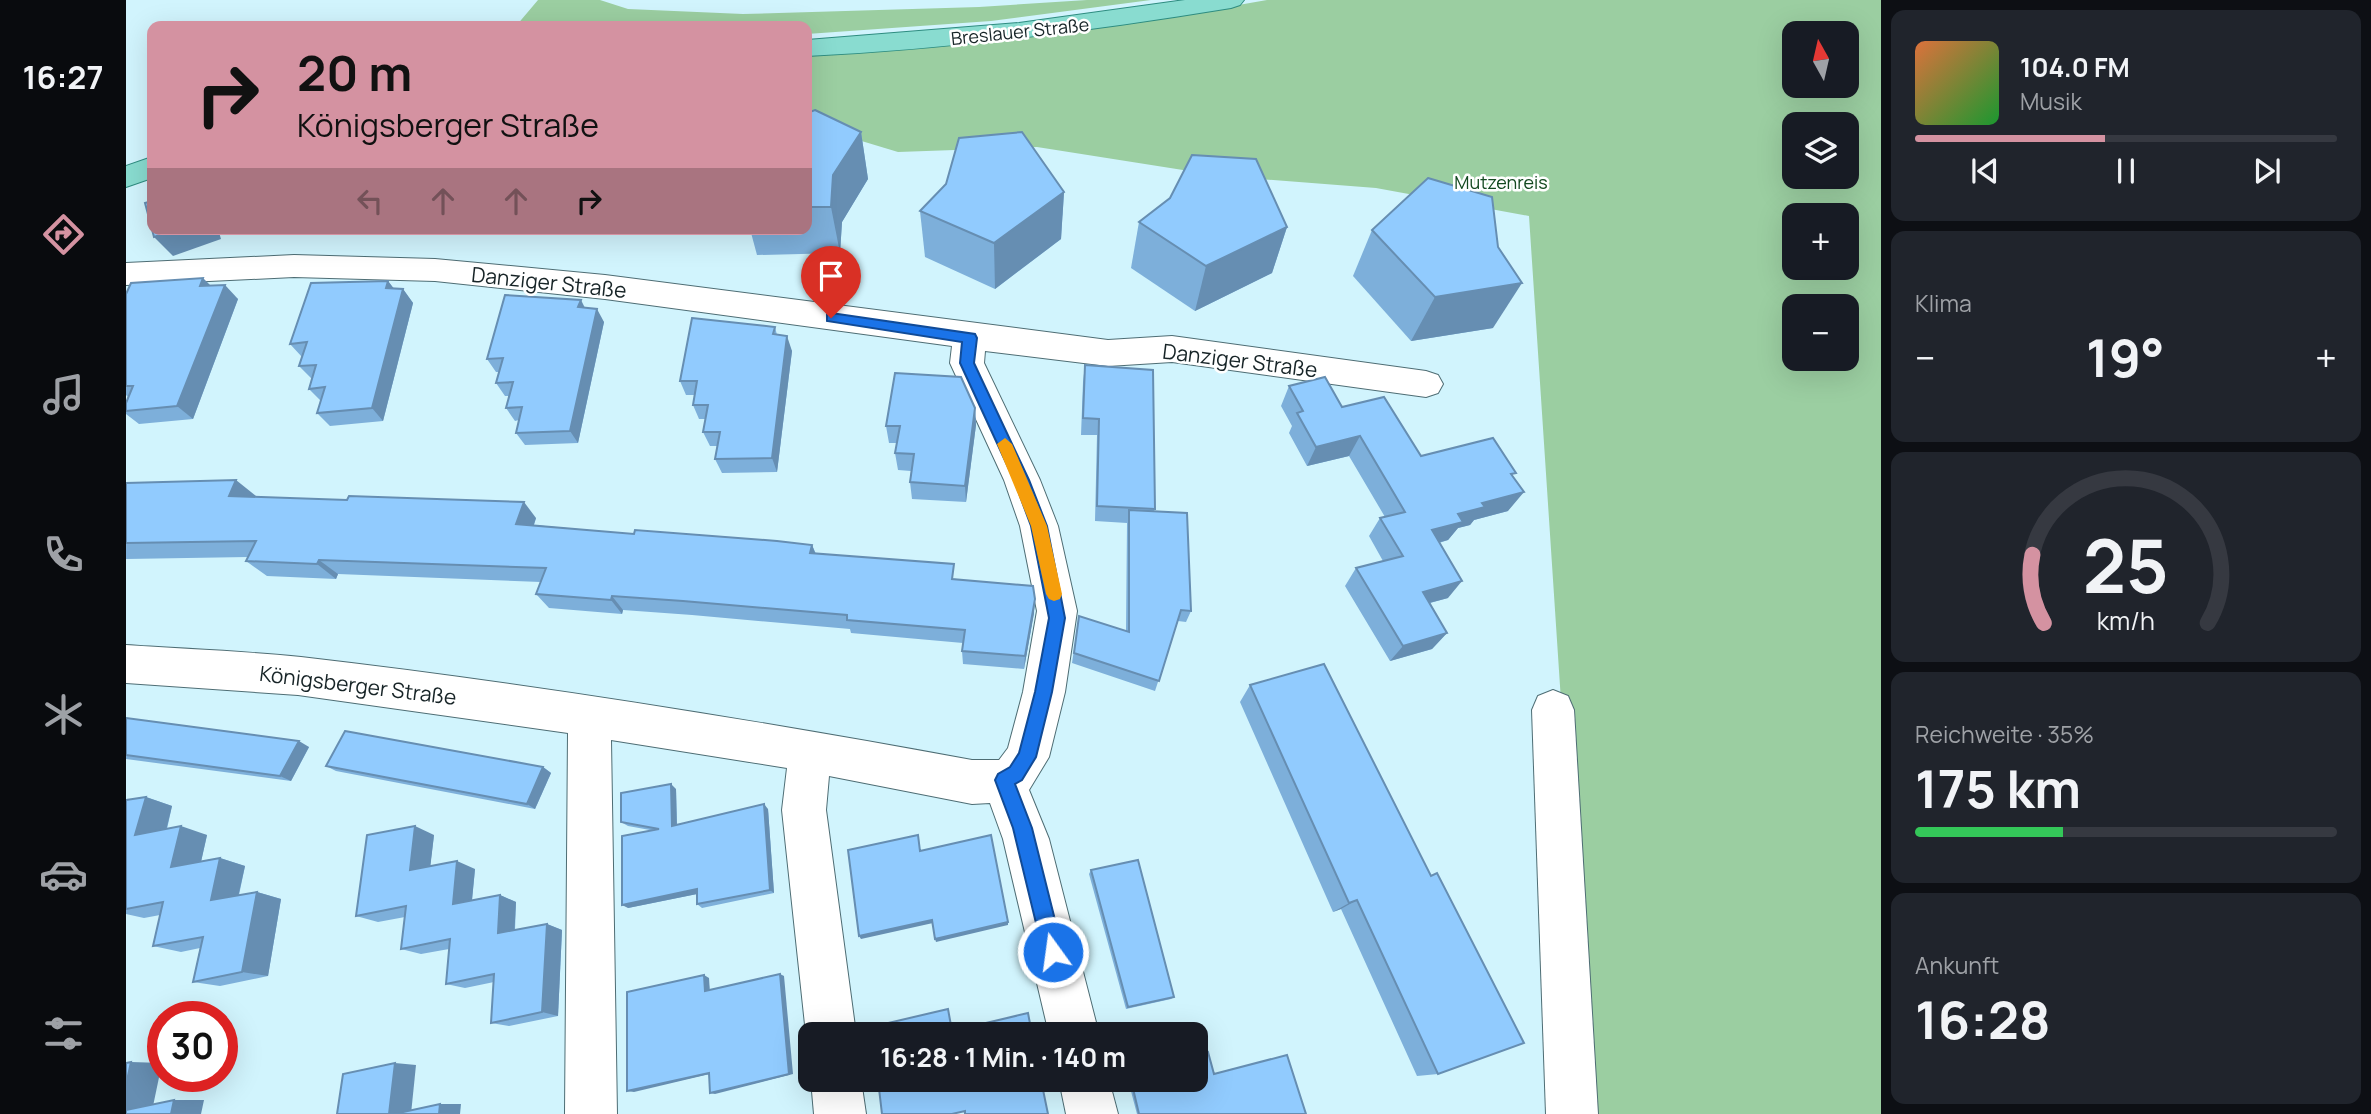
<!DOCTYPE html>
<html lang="de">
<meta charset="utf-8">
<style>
body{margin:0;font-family:Manrope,sans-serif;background:#20242c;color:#f1f3f6;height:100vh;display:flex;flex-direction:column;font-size:26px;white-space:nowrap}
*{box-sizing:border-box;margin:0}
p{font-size:23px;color:#9ea1a6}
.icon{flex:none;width:38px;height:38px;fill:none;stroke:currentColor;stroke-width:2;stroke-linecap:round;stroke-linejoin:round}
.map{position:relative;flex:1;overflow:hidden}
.panel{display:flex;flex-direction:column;gap:10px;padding:10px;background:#0d0f14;width:490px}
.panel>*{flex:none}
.guide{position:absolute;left:21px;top:21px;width:665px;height:214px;border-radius:14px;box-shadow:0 7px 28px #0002;background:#d492a1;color:#111;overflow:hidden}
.needle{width:46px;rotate:352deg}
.controls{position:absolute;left:1656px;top:21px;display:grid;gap:14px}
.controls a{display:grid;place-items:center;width:77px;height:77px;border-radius:14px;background:#171b24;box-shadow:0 7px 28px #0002;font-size:35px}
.speed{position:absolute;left:21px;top:1001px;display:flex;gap:14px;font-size:35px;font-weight:700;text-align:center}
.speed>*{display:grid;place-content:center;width:91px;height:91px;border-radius:50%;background:#171b24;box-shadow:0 7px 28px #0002;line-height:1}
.speed .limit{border:10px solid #d22;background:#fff;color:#111}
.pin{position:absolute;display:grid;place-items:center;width:60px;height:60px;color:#fff;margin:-72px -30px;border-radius:50% 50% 50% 0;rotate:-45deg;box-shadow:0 0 7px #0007}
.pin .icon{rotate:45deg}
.me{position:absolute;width:77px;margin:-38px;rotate:346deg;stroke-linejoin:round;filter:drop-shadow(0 0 5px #0008)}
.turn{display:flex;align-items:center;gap:24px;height:147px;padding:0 35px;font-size:32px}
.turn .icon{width:91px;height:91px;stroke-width:2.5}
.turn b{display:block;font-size:49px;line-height:60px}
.lanes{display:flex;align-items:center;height:66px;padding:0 35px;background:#0003;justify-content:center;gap:35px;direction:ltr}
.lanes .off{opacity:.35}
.big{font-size:52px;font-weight:700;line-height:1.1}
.panel .card{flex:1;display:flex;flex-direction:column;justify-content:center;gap:10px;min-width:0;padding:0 24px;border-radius:14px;background:#20242c}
.panel .dial{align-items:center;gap:0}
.dial svg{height:182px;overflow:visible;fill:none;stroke:#363941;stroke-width:7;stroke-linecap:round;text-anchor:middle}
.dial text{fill:#f1f3f6;stroke:none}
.song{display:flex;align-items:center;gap:21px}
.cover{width:84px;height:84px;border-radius:10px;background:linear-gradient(135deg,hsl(20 70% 55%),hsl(130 70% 35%))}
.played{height:7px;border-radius:4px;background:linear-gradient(90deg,#d492a1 45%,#363941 45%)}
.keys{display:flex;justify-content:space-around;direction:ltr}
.heat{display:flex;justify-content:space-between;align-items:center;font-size:38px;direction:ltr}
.charge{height:10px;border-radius:5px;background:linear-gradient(90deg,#34c759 35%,#363941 0)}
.trip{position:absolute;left:672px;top:1022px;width:410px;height:70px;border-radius:14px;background:#171b24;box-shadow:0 7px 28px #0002;font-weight:700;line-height:70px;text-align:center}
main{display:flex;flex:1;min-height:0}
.dock{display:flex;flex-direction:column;width:126px;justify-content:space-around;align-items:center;background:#090b0e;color:#9ea1a6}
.dock .icon{width:49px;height:49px}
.dock .on{color:#d492a1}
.dock b{font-size:32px;color:#f1f3f6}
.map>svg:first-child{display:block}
.green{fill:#9bcea1;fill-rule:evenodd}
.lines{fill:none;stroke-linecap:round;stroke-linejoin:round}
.minor-casing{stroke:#4e6d74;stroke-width:2}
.major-casing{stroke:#2e8c80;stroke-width:2}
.minor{fill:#fff;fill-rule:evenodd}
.major{fill:#89dcd0;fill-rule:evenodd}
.wall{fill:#7dafda}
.shaded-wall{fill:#668eb2}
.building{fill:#91cbfe;stroke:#668eb2;stroke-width:2}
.route{fill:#1a73e8;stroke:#114b97;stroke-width:2}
.slow{fill:#f59e0b}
.labels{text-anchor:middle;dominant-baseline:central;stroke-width:5;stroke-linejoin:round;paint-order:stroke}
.far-street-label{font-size:18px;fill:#172427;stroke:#fff}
.far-park-label{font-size:18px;fill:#134920;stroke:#fff}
.street-label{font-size:21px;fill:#172427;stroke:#fff}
</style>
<main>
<nav class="dock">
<b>16:27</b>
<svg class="icon on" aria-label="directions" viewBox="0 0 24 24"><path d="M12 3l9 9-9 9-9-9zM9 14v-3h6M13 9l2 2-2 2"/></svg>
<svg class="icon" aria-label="music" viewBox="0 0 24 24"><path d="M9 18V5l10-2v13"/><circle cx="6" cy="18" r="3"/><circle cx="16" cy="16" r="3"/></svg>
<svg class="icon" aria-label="phone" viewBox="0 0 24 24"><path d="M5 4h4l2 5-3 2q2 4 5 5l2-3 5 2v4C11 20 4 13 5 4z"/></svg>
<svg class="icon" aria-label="climate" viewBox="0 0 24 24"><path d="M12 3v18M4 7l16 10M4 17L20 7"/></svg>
<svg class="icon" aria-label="car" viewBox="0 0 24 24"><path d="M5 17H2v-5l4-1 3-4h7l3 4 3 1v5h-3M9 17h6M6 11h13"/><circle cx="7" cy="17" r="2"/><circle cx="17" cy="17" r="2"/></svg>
<svg class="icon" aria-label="filters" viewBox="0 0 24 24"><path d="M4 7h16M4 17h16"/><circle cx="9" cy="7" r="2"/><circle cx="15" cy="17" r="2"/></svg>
</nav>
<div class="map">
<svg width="1755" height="1114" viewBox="0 0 1755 1114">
<rect width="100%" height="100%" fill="#d1f4fd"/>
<g class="green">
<path d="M412,0h62l28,9 115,5 236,-7 108,-7h64l-160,21 -184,13v-8h-291z"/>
<path d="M1141,0h614v1114h-298l-21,-398 -33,-500 -153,-28 -155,-12 -184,-29 -139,5 -53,-16 -38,-2v-79c155,-9 307,-27 460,-55zM1668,33h52v53h-52zM1668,124h52v53h-52zM1668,215h52v53h-52zM1668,306h52v53h-52z"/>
</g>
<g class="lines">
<g class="minor-casing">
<g id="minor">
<path d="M168,255l141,4 170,16 503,65 64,-4 254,35 12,4 5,9 -5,9 -12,4 -254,-35 -64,4 -123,-15 -1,12 56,117 18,46 19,85 -12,81 -16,65 -20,33 20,49 50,195h-50l-46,-195 -13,-36 -18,1 -143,-28 -3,34 30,224h-46v10l-4,-10 -24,-224 5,-42 -176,-28 6,374h-52l3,-381 -270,-38 -172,-12v-38c58,4 117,6 175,12 225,26 448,62 671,103h27l9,-12 15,-56 14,-81 -17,-85 -16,-46 -54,-117 2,-17 -347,-47 -170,-18 -141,-4 -168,8v-22z"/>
<path d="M1427,690l15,6 6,14 24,404h-52l-14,-404 6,-14z"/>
<path d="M685,1080h50l5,34h-52z"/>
<path d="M933,1080h50l9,34h-52z"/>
</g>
</g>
<g class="major-casing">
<g id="major">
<path d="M1059,0h59l-4,5 -9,3c-140,23 -282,41 -424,48v-16l212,-17z"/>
<path d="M26,157v21l-26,9v-21z"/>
</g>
</g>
<use href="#minor" class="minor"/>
<use href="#major" class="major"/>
</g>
<g class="wall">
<path d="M681,113l54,19 7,47 -26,43 -2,31 -83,2 -7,-26h57z"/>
<path d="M938,192l-3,47 -66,50 -70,-32 -5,-46z"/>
<path d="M1013,222l148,5 -15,46 -77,38 -64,-43z"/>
<path d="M430,229h84l-4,6z"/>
<path d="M1246,230l121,98 -82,13 -58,-65z"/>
<path d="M262,281l5,7 10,1 10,14 -30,118 -53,5 -13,-13 4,-12 -12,-12 3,-10 -13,-13 3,-9 -12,-13z"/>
<path d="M84,285l28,14 -45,120 -54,5 -13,-10v-11l2,-6 -2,-2v-101z"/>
<path d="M458,307l20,15 -26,121 -53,2 -9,-12 3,-13 -4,1 -9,-13 3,-12h-4l-9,-13 3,-11h-3l-9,-13z"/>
<path d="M649,327l2,8 15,16 -15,121 -55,1 -7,-14 3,-13h-8l-7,-14 3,-13h-7l-6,-14 2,-10h-9l-6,-14z"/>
<path d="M959,365l70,144 -1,2 37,100 -5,11 -8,-1 -23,70 -83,-28 7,-47 47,15 1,-108 -32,-2 2,-86h-16l2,-53z"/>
<path d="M1163,386l53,21 79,49 92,20 -5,35 -34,9 -4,5 -12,3 -10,12 -9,3 9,55 -18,5 17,30 -15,16 -42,12 -45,-75 11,-18 27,-7 -14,-25 11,-18 5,-1 -36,-61 -42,10 -18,-33 3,-7 -11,-20z"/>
<path d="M849,408l1,17 -10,77 -54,-3 -2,-17 1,-11 -13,-1 -3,-17 2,-10h-8l-3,-17z"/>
<path d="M0,483l130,14 280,21 -2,7 100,9 178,11 4,9 140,25 78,34 -10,56 -61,-5 -1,-13 1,-8 -112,-10 -1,-4 -158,-14 -69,-5 -1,4 -73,-6 -13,-14 5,-12 -203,-8 -2,5 -69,-3 -21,-15 2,-4 -122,2z"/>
<path d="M1124,685l181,191 7,198 -21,2 -76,-167 -8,3 -93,-210z"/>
<path d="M0,718l183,29 -18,34 -165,-22z"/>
<path d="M200,766l217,1 8,6 -16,36 -199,-38z"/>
<path d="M550,789l1,36 91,-16 6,84 -72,15 -5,-4v-10l-69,14 22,-78 -22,-4 -7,-4z"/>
<path d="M20,797l26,9 -5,23 40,6 -6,27 19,-4 25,8 -6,29 18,-3 24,7 -13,77 -48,10 -27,-4 7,-34 -19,4 -28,-6 7,-31 -16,3 -18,-4v-114z"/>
<path d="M308,835l-4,32 45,2 -3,31 28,-5 16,7 -1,28 32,-6 15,6 -4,86 -49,10 -18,-3 3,-41 -29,6 -19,-4 3,-35 -28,5 -20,-5 4,-32 -27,5 -22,-6z"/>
<path d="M965,870l83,127 -3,2 -45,10 -37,-135z"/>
<path d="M1088,1073l92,41h-169l-9,-34h67z"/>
</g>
<g class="shaded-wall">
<path d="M735,132l7,47 -26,43 -2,31 -9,-46 2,-32z"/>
<path d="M938,192l-3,47 -66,50 -1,-46z"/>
<path d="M1161,227l-15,46 -77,38 11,-45z"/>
<path d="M51,229h41l3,10 -48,17 -19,-19z"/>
<path d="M508,229h6l-4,6z"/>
<path d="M77,278l14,14 -17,-6z"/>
<path d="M262,281l11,14 -13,-7z"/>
<path d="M1396,283l-29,45 -82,13 24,-44z"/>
<path d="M99,285l13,14 -45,120 -16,-13z"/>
<path d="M277,289l10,14 -30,118 -11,-13z"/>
<path d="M455,300l7,14 -10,-7z"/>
<path d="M471,309l7,13 -26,121 -8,-12z"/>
<path d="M661,336l5,15 -15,121 -5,-14z"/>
<path d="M849,408l1,17 -10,77 -1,-16z"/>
<path d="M1234,436l-11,20 -42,10 9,-19z"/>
<path d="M110,480l20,16 -7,16 -20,-16z"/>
<path d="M1398,492l-16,19 -34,9 -4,5 -12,3 -10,12 -30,8 14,-18 26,-16 24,-11z"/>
<path d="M398,502l12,16 -7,21 -13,-15z"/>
<path d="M686,545l6,15 -8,-7z"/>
<path d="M193,560l19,14 -2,5 -19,-15z"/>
<path d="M1336,581l-14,17 -38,10 13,-16z"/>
<path d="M486,596l11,14 -1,4 -11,-14z"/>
<path d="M909,599l-1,14 -10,56 1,-13z"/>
<path d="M1321,633l-15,16 -42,12 13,-15z"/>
<path d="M173,741l10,6 -18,34 -11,-5z"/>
<path d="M417,767l8,6 -16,36 -8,-5z"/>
<path d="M545,784l5,5 1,42 -5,-5z"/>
<path d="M20,797l26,9 -9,37 -28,-8z"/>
<path d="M638,804l4,5 6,84 -4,-3z"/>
<path d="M55,826l26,9 -9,40 -27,-8z"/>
<path d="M289,826l19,9 -5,43 -19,-8z"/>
<path d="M94,858l25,8 -9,40 -25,-6z"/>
<path d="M331,861l18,8 -4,41 -18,-6z"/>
<path d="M571,889l5,4 -74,15 -6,-3z"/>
<path d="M131,892l24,7 -13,77 -26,-4z"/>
<path d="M374,895l16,7 -2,37 -16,-6z"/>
<path d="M1231,900l-16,9 -8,3 16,-9z"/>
<path d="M806,920l1,3 -72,16 -2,-3z"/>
<path d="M882,922v3l-72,17 -1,-3z"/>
<path d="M421,924l15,6 -4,86 -16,-4z"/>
<path d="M654,974l4,2 9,98 -78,20 -5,-1z"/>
<path d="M578,975l5,3 1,15 -5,-2z"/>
<path d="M5,1062l31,1 -10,48h-26v-26z"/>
<path d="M269,1063l21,2 -5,49h-22z"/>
<path d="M583,1073h5l-80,19 -7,-1z"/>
<path d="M48,1100h30l-3,14h-30z"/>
<path d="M314,1104h21l-1,10h-21z"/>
</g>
<g class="building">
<path d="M689,110l46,22 -28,43 -2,32h-24v-94z"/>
<path d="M896,132l42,60 -70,51 -74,-32 26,-27 13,-46z"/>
<path d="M1066,155l64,4 31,68 -81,39 -67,-44 31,-24z"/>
<path d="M1302,178l64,19 6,50 24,36 -87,14 -63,-67z"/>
<path d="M26,201v28h25l-23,8 -9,-34z"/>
<path d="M77,278l-3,8 25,-1 -48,121 -51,5v-8l7,-17h-7v-92l5,-11z"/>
<path d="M262,281l-2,7 17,1 -31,119 -55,5 8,-26 -16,2 7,-24 -17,1 8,-24 -17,2 21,-61z"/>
<path d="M379,295l76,5 -3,7 19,2 -27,122 -54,2 6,-26 -16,1 7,-26 -17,1 7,-25 -16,1z"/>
<path d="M566,318l83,9 -2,7 14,2 -15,122 -57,1 5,-27h-17l5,-27h-15l4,-24h-17z"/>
<path d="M959,365l68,5 2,139 -58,-3 2,-87 -16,-1z"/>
<path d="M769,373l66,4 14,31 -10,78 -55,-4 4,-28 -19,-1 5,-27h-14z"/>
<path d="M1199,377l17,30 42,-10 37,59 72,-18 23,35 -5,1 13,18 -42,11 3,4 -27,7 5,8 -31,8 30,51 -39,11 24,41 -44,13 -47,-78 47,-12 -23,-38 25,-6 -45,-76 -44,11 -19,-34 6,-2 -14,-25z"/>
<path d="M110,480l-7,16 118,4 2,-4 175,6 -8,22 118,10 1,-4 142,11 35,4 -2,8 144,11 -2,15 81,7 2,13 -10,57 -63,-5 3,-21 -118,-10v-5l-164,-14 -71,-5 -1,4 -75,-6 10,-26 -227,-8 -2,4 -71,-3 10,-20 -130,2v-60z"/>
<path d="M1003,510l58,3 4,98 -10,-1 -22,71 -85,-28 5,-37 50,16z"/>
<path d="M1198,664l107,212 6,-3 87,170 -86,31 -81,-174 -8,3 -99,-218z"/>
<path d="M0,718l173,23 -19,35 -154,-21z"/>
<path d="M219,731l198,36 -16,37 -201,-38z"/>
<path d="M545,784l1,42 92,-22 6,86 -73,14v-15l-75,16v-69l37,-7 -38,-7v-29z"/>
<path d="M20,797l-11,38 46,-9 -10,41 49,-9 -9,42 46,-8 -15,80 -49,10 10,-45 -50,9 10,-44 -37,7v-109z"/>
<path d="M289,826l-5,44 47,-9 -4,43 47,-9 -2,38 49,-9 -5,88 -51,11 3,-49 -48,10 4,-45 -49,10 5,-43 -50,10 11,-81z"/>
<path d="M792,835l2,16 71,-16 17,87 -73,17 -3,-19 -73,16 -11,-86z"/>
<path d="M1012,860l36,137 -46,10 -37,-137z"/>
<path d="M654,974l9,100 -79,19 -1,-20 -82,18v-99l77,-17 1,16z"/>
<path d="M822,1009l4,22 76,-18 4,21h-160l-1,-7z"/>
<path d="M1082,1052l6,22 73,-19 19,59h-167l-8,-34h64v-25z"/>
<path d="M5,1062l-5,23v-22z"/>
<path d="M269,1063l-6,51h-52l6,-40z"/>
<path d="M752,1080h163l7,34h-83v-3l-13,3h-70z"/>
<path d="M48,1100l-3,14h-45v-4z"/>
<path d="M314,1104l-1,10h-45z"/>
</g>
<path class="route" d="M705,313l144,21 2,4 -3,25 55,117 18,46 18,92 -13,74 -16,65 -14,23 -7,4 17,44 31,124 -3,7 -7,3 -7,-3 -3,-7 -30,-124 -18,-48 3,-6 12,-7 9,-14 16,-61 14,-74 -18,-92 -17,-46 -54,-117 2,-21 -135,-21v-7z"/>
<path class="slow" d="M879,438l7,6 35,82 15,68 -2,5 -6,2 -5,-2 -3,-5 -15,-68 -34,-82z"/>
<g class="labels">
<g class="far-street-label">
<text transform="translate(894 31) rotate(-6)">Breslauer Straße</text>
</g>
<g class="far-park-label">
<text x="1375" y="182">Mutzenreis</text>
</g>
<g class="street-label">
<text transform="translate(423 282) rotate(6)">Danziger Straße</text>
<text transform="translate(1114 360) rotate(7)">Danziger Straße</text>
<text transform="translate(232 685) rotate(7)">Königsberger Straße</text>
</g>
</g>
</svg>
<div class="controls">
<a><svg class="needle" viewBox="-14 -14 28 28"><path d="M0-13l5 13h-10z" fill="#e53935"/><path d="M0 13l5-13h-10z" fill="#9ea1a6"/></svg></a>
<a><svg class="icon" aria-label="layers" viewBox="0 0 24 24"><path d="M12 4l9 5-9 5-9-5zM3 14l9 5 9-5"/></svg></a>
<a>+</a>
<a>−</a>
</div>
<div class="speed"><div class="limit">30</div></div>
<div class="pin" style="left:705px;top:318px;background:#d93025"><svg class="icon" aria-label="arrive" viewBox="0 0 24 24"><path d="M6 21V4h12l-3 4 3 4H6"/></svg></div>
<svg class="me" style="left:927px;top:952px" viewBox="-20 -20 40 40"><circle r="17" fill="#1a73e8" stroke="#fff" stroke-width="3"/><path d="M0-11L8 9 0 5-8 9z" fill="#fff"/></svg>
<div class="trip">16:28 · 1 Min. · 140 m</div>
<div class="guide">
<div class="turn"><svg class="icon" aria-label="right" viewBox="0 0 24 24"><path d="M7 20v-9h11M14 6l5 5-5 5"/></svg><div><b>20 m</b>Königsberger Straße</div></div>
<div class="lanes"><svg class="icon off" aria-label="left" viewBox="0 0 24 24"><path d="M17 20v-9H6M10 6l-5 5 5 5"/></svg><svg class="icon off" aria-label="ahead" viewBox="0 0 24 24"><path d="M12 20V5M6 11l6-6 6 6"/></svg><svg class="icon off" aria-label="ahead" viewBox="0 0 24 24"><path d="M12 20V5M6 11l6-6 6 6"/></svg><svg class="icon" aria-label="right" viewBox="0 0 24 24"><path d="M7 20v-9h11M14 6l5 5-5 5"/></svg></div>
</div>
</div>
<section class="panel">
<div class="card">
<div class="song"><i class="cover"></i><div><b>104.0 FM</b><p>Musik</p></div></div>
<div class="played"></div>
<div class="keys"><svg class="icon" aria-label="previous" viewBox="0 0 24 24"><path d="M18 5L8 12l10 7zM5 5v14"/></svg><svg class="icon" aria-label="pause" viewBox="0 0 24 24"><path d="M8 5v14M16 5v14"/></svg><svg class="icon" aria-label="next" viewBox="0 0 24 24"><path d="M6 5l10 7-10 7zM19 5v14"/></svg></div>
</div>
<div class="card"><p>Klima</p>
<div class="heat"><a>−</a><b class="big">19°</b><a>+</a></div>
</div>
<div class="card dial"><svg viewBox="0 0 100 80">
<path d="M14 69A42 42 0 1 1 86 69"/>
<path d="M14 69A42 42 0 0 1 9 39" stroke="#d492a1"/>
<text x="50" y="56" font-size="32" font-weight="700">25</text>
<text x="50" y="72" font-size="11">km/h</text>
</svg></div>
<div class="card"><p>Reichweite · 35%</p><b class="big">175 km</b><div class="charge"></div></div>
<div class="card"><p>Ankunft</p><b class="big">16:28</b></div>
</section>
</main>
